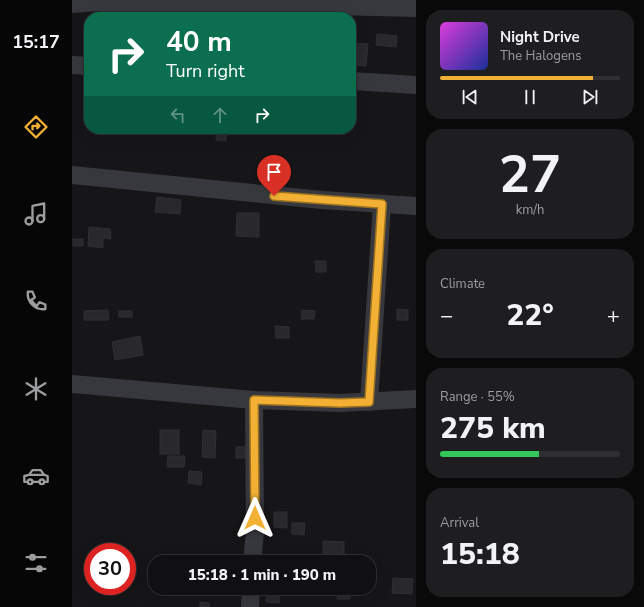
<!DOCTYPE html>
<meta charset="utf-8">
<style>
body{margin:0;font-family:"Nunito Sans",sans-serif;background:#1e1e20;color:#f1f3f6;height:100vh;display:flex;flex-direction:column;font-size:15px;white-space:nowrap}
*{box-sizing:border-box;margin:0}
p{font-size:13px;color:#9c9d9f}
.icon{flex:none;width:22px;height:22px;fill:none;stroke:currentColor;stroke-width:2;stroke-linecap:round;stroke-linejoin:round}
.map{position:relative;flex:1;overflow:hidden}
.details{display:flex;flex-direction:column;gap:10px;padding:10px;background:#09090a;width:228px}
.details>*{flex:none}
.banner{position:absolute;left:12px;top:12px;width:272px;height:122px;border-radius:16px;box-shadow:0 4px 16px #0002,0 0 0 1px #303032;background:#0b6e4f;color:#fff;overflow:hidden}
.speed{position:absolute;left:12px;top:543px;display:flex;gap:8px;font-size:20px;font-weight:700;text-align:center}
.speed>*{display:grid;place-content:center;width:52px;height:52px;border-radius:50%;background:#101012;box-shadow:0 4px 16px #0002,0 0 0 1px #303032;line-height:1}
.speed .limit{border:6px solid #d22;background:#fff;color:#111}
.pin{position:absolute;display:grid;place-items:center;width:34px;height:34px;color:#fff;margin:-41px -17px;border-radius:50% 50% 50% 0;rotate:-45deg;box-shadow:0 0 4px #0007}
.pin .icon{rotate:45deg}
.me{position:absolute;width:44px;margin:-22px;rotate:0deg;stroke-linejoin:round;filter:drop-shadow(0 0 3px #0008)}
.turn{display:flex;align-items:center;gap:14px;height:84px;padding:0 16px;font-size:18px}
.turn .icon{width:52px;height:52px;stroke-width:2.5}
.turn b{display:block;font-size:28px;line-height:34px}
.lanes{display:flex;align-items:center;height:38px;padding:0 16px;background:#0003;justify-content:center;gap:20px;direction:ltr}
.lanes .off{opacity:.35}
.big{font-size:30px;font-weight:800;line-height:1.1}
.details .card{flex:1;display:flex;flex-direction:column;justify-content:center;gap:6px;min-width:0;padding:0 14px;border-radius:16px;background:#1e1e20}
.details .dial{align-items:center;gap:0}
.dial b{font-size:52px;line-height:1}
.song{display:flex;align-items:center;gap:12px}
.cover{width:48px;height:48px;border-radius:6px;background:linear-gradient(135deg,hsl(300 70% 55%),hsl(230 70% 35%))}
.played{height:4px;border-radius:2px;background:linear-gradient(90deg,#f2b134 85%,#303032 85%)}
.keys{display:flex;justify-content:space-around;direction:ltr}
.heat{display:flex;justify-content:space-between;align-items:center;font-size:22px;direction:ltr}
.charge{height:6px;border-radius:3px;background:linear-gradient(90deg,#34c759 55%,#303032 0)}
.trip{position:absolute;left:76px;top:555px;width:228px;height:40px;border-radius:16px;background:#101012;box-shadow:0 4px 16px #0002,0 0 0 1px #303032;font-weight:800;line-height:40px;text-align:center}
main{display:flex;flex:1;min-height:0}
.menu{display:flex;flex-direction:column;width:72px;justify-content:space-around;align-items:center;background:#060607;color:#9c9d9f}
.menu .icon{width:28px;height:28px}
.menu .current{color:#f2b134}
.menu b{font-size:18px;color:#f1f3f6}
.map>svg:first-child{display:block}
.building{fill:#29292c;stroke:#303034}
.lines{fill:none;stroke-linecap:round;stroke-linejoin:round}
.street{stroke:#37383d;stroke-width:18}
.route-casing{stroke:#9d7322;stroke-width:10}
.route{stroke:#f2b134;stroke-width:7}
</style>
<main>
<nav class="menu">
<b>15:17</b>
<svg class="icon current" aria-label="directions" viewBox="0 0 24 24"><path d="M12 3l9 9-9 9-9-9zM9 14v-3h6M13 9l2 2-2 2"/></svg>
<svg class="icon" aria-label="music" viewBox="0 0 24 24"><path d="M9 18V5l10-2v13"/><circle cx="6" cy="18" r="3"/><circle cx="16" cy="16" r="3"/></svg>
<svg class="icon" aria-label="phone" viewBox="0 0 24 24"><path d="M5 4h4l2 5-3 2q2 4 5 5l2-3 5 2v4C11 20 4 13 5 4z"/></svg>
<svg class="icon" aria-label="climate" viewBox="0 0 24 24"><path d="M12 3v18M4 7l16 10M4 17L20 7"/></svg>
<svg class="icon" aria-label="car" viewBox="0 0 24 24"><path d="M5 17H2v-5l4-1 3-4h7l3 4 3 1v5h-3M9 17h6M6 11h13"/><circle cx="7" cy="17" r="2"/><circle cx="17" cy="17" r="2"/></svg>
<svg class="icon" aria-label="filters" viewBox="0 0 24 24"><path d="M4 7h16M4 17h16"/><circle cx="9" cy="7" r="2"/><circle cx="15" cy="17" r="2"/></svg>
</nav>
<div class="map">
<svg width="344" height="607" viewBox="0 0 344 607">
<rect width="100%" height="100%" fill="#161618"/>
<g class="building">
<path d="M88,11h29l-1,6h-29z"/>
<path d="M138,13l19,2v2h-19z"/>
<path d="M305,34l20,2 -1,11 -20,-2z"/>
<path d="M279,43l17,1 -2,22 -15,-1z"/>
<path d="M113,129h21v2z"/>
<path d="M145,129h10l-1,12 -10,-1z"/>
<path d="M85,197l24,3 -1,14 -25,-2z"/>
<path d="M165,213h22v24l-23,-1z"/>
<path d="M17,227l21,2 1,10 -8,-1v10l-15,-2z"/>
<rect x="1" y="239" width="10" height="7"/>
<path d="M243,261h11v11h-10z"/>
<path d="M325,309l11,1v10h-11z"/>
<path d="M36,310l1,10h-25v-9z"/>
<path d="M230,310l13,1 -1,8h-13z"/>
<rect x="47" y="311" width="13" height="6"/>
<path d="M203,326l14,1v11h-13z"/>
<path d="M68,336l3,19 -28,5 -3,-18z"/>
<rect x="88" y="430" width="19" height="24"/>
<path d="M131,430l13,1 -1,27 -13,-1z"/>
<rect x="164" y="447" width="13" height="11"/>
<path d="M96,456h17l-1,11h-17z"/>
<path d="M117,471l13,1 -1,13 -13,-2z"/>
<path d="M202,512h13v16l-13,-1z"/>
<path d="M220,523h13l-1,12 -12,-1z"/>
<path d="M251,541l21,1v14h-21z"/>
<path d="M321,578l20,1 -1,15 -20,-1z"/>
<path d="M145,588h11l-1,7h-10z"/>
<path d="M195,588h13l-1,15 -13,-1z"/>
<path d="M266,588h13l-1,11h-13z"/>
<path d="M128,602l9,1v4h-9z"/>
</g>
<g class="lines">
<g class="street">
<path d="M0,4l27,-2h71l246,6"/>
<path d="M0,65l17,1"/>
<path d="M279,81l65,4"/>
<path d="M0,175l250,25 94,6"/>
<path d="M0,384l182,16 86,3 76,-4"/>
<path d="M297,402l13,-198"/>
<path d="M180,562l3,-30 -1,-132"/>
<path d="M178,607l1,-19"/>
</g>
</g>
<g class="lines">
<g class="route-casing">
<path id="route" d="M183,518l-1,-118 86,3 29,-1 13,-198 -108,-8"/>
</g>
<use href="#route" class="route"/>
</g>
</svg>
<div class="speed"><div class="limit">30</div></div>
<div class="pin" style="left:202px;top:196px;background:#d93025"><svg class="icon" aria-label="arrive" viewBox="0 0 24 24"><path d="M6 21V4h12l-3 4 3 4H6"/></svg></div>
<svg class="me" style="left:183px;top:518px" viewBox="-20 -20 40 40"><path d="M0-17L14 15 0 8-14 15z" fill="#f2b134" stroke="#fff" stroke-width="4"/></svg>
<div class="trip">15:18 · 1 min · 190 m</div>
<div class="banner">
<div class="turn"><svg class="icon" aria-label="right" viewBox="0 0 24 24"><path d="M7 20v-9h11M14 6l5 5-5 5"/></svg><div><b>40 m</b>Turn right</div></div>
<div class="lanes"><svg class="icon off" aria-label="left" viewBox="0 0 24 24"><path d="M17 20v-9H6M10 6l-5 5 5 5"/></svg><svg class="icon off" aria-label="ahead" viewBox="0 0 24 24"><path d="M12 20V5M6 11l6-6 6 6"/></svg><svg class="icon" aria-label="right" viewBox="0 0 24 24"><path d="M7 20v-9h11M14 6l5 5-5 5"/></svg></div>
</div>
</div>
<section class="details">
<div class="card">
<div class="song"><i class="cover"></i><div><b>Night Drive</b><p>The Halogens</p></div></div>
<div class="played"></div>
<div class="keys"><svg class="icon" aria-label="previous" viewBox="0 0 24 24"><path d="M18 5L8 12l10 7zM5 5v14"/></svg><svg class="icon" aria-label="pause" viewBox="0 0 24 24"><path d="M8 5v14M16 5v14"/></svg><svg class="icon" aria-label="next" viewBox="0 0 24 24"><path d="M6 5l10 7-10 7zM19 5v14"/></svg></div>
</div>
<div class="card dial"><b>27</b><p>km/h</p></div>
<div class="card"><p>Climate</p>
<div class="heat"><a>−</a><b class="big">22°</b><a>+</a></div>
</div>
<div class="card"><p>Range · 55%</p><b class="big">275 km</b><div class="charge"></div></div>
<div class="card"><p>Arrival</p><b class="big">15:18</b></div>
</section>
</main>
